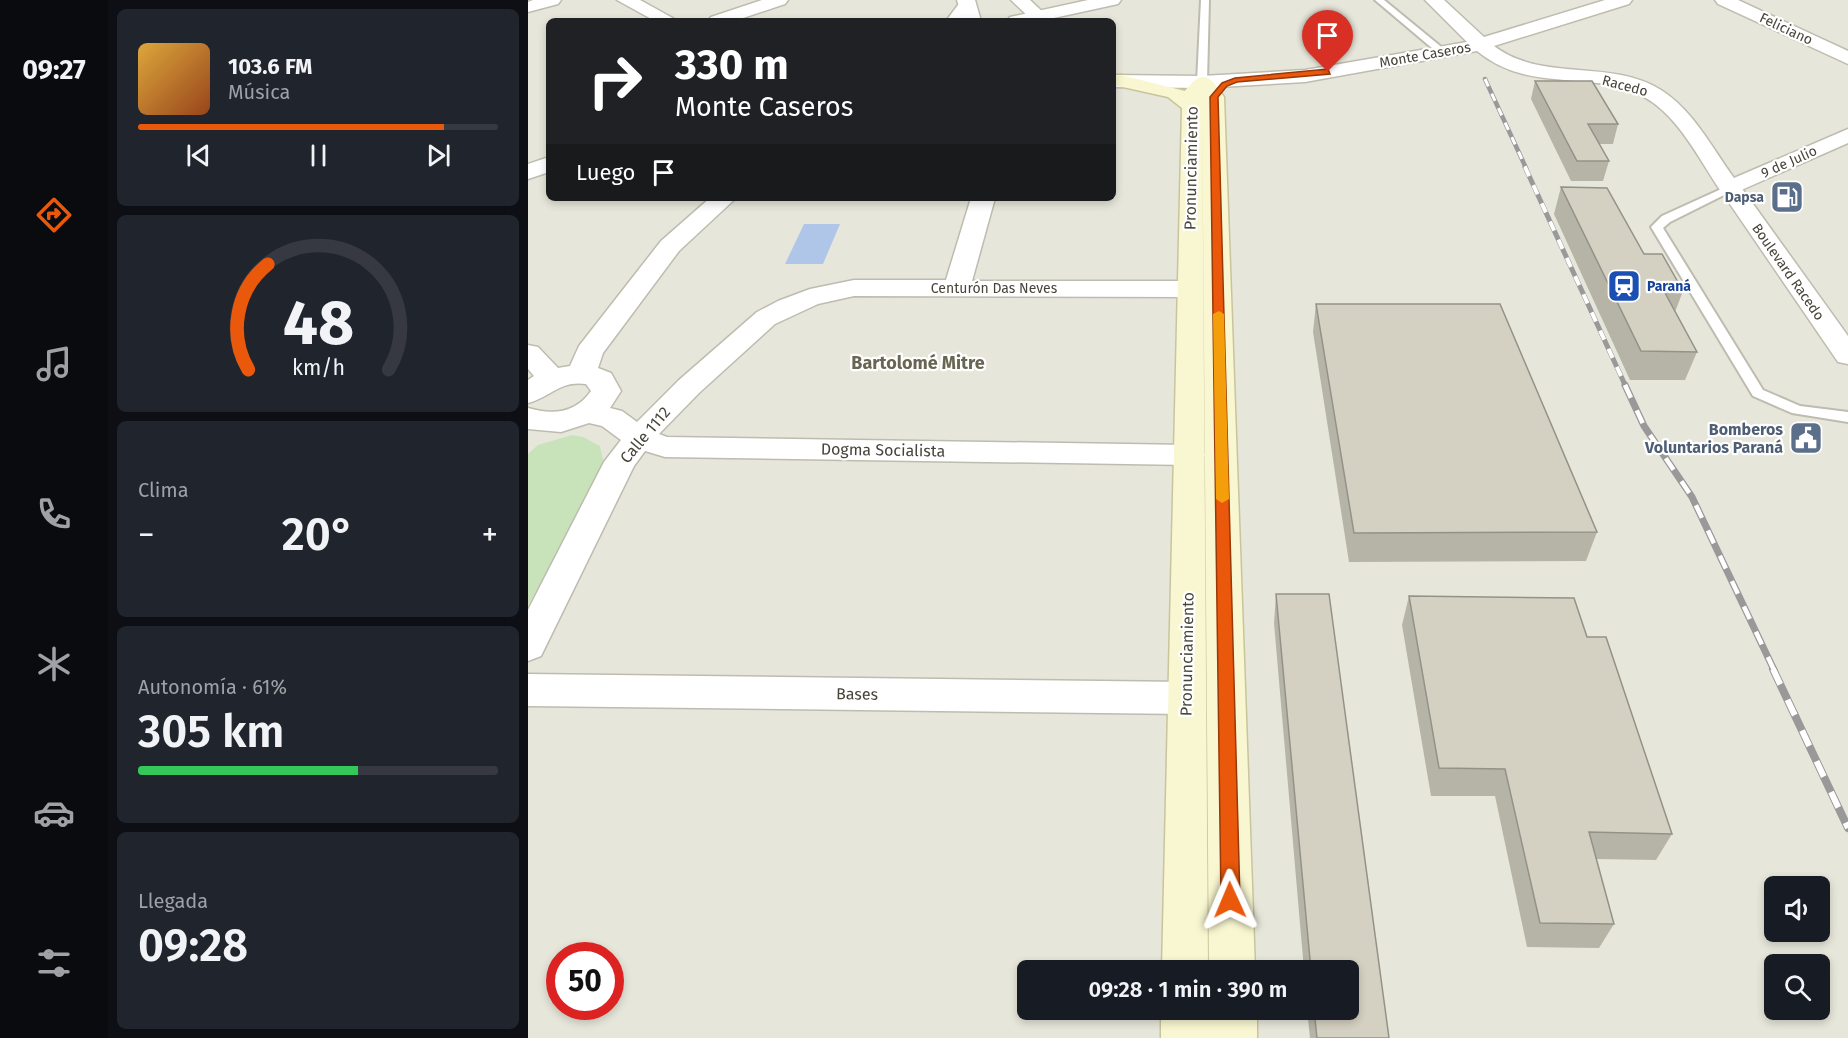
<!DOCTYPE html>
<html lang="es">
<meta charset="utf-8">
<style>
body{margin:0;font-family:"Fira Sans",sans-serif;background:#20242c;color:#f1f3f6;height:100vh;display:flex;flex-direction:column;font-size:22px;white-space:nowrap}
*{box-sizing:border-box;margin:0}
p{font-size:20px;color:#9ea1a6}
.icon{flex:none;width:33px;height:33px;fill:none;stroke:currentColor;stroke-width:2;stroke-linecap:round;stroke-linejoin:round}
.map{position:relative;flex:1;overflow:hidden}
.panel{display:flex;flex-direction:column;gap:9px;padding:9px;background:#0d0f14;width:420px}
.panel>*{flex:none}
.banner{position:absolute;left:18px;top:18px;width:570px;height:183px;border-radius:9px;box-shadow:0 3px 9px #0003;background:#202124;color:#fff;overflow:hidden}
.fabs{position:absolute;left:1236px;top:876px;display:grid;gap:12px}
.fabs a{display:grid;place-items:center;width:66px;height:66px;border-radius:9px;background:#171b24;box-shadow:0 3px 9px #0003;font-size:30px}
.speed{position:absolute;left:18px;top:942px;display:flex;gap:12px;font-size:30px;font-weight:700;text-align:center}
.speed>*{display:grid;place-content:center;width:78px;height:78px;border-radius:50%;background:#171b24;box-shadow:0 3px 9px #0003;line-height:1}
.speed .limit{border:9px solid #d22;background:#fff;color:#111}
.pin{position:absolute;display:grid;place-items:center;width:51px;height:51px;color:#fff;margin:-62px -26px;border-radius:50% 50% 50% 0;rotate:-45deg;box-shadow:0 0 6px #0007}
.pin .icon{rotate:45deg}
.me{position:absolute;width:66px;margin:-33px;rotate:359deg;stroke-linejoin:round;filter:drop-shadow(0 0 4px #0008)}
.turn{display:flex;align-items:center;gap:21px;height:126px;padding:0 30px;font-size:27px}
.turn .icon{width:78px;height:78px;stroke-width:2.5}
.turn b{display:block;font-size:42px;line-height:51px}
.then{display:flex;align-items:center;height:57px;padding:0 30px;background:#0003;gap:12px;font-size:22px}
.big{font-size:45px;font-weight:600;line-height:1.1}
.panel .tile{flex:1;display:flex;flex-direction:column;justify-content:center;gap:9px;min-width:0;padding:0 21px;border-radius:9px;background:#20242c}
.panel .dial{align-items:center;gap:0}
.dial svg{height:156px;overflow:visible;fill:none;stroke:#363941;stroke-width:7;stroke-linecap:round;text-anchor:middle}
.dial text{fill:#f1f3f6;stroke:none}
.song{display:flex;align-items:center;gap:18px}
.cover{width:72px;height:72px;border-radius:9px;background:linear-gradient(135deg,hsl(40 70% 55%),hsl(20 70% 35%))}
.played{height:6px;border-radius:3px;background:linear-gradient(90deg,#ea580c 85%,#363941 85%)}
.keys{display:flex;justify-content:space-around;direction:ltr}
.heat{display:flex;justify-content:space-between;align-items:center;font-size:33px;direction:ltr}
.charge{height:9px;border-radius:4px;background:linear-gradient(90deg,#34c759 61%,#363941 0)}
.trip{position:absolute;left:489px;top:960px;width:342px;height:60px;border-radius:9px;background:#171b24;box-shadow:0 3px 9px #0003;font-weight:600;line-height:60px;text-align:center}
main{display:flex;flex:1;min-height:0}
.menu{display:flex;flex-direction:column;width:108px;justify-content:space-around;align-items:center;background:#090b0e;color:#9ea1a6}
.menu .icon{width:42px;height:42px}
.menu .on{color:#ea580c}
.menu b{font-size:27px;color:#f1f3f6}
.map>svg:first-child{display:block}
.residential{fill:#e7e6da;fill-rule:evenodd}
.green{fill:#c8e3ba}
.water{fill:#b0c6e9}
.lines{fill:none;stroke-linecap:round;stroke-linejoin:round}
.service-casing{stroke:#bebcaf;stroke-width:4}
.minor-casing{stroke:#bebcaf;stroke-width:3}
.tertiary-casing{stroke:#bebcaf;stroke-width:3}
.secondary-casing{stroke:#c8c59d;stroke-width:3}
.service{fill:#fff;fill-rule:evenodd}
.minor{fill:#fff;fill-rule:evenodd}
.tertiary{fill:#fff;fill-rule:evenodd}
.secondary{fill:#f9f7d1;fill-rule:evenodd}
.rail-far3-casing{stroke:#999;stroke-width:4.5}
.rail-far2-casing{stroke:#999;stroke-width:5}
.rail-far1-casing{stroke:#999;stroke-width:7}
.rail-casing{stroke:#999;stroke-width:8}
.rail-far3{stroke:#fff;stroke-width:3;stroke-dasharray:8;stroke-linecap:butt}
.rail-far2{stroke:#fff;stroke-width:4;stroke-dasharray:10;stroke-linecap:butt}
.rail-far1{stroke:#fff;stroke-width:4.5;stroke-dasharray:14;stroke-linecap:butt}
.rail{stroke:#fff;stroke-width:6;stroke-dasharray:17;stroke-linecap:butt}
.wall{fill:#b6b4a7}
.building{fill:#d4d1c2;stroke:#949288;stroke-width:1.5}
.route{fill:#ea580c;stroke:#983908;stroke-width:1.5}
.slow{fill:#f59e0b}
.labels{text-anchor:middle;dominant-baseline:central;stroke-width:4.5;stroke-linejoin:round;paint-order:stroke}
.far-street-label{font-size:14px;fill:#47453a;stroke:#fff}
.far-service-label{font-size:14px;font-weight:bold;fill:#4e5e75;stroke:#fff;text-anchor:end}
.far-transit-label{font-size:14px;font-weight:bold;fill:#164399;stroke:#fff;text-anchor:start}
.street-label{font-size:16px;fill:#47453a;stroke:#fff}
.service-label{font-size:16px;font-weight:bold;fill:#4e5e75;stroke:#fff;text-anchor:end}
.neighbourhood-label{font-size:18px;font-weight:bold;fill:#696553;stroke:#fff}
</style>
<main>
<nav class="menu">
<b>09:27</b>
<svg class="icon on" aria-label="directions" viewBox="0 0 24 24"><path d="M12 3l9 9-9 9-9-9zM9 14v-3h6M13 9l2 2-2 2"/></svg>
<svg class="icon" aria-label="music" viewBox="0 0 24 24"><path d="M9 18V5l10-2v13"/><circle cx="6" cy="18" r="3"/><circle cx="16" cy="16" r="3"/></svg>
<svg class="icon" aria-label="phone" viewBox="0 0 24 24"><path d="M5 4h4l2 5-3 2q2 4 5 5l2-3 5 2v4C11 20 4 13 5 4z"/></svg>
<svg class="icon" aria-label="climate" viewBox="0 0 24 24"><path d="M12 3v18M4 7l16 10M4 17L20 7"/></svg>
<svg class="icon" aria-label="car" viewBox="0 0 24 24"><path d="M5 17H2v-5l4-1 3-4h7l3 4 3 1v5h-3M9 17h6M6 11h13"/><circle cx="7" cy="17" r="2"/><circle cx="17" cy="17" r="2"/></svg>
<svg class="icon" aria-label="filters" viewBox="0 0 24 24"><path d="M4 7h16M4 17h16"/><circle cx="9" cy="7" r="2"/><circle cx="15" cy="17" r="2"/></svg>
</nav>
<section class="panel">
<div class="tile">
<div class="song"><i class="cover"></i><div><b>103.6 FM</b><p>Música</p></div></div>
<div class="played"></div>
<div class="keys"><svg class="icon" aria-label="previous" viewBox="0 0 24 24"><path d="M18 5L8 12l10 7zM5 5v14"/></svg><svg class="icon" aria-label="pause" viewBox="0 0 24 24"><path d="M8 5v14M16 5v14"/></svg><svg class="icon" aria-label="next" viewBox="0 0 24 24"><path d="M6 5l10 7-10 7zM19 5v14"/></svg></div>
</div>
<div class="tile dial"><svg viewBox="0 0 100 80">
<path d="M14 69A42 42 0 1 1 86 69"/>
<path d="M14 69A42 42 0 0 1 24 15" stroke="#ea580c"/>
<text x="50" y="56" font-size="32" font-weight="700">48</text>
<text x="50" y="72" font-size="11">km/h</text>
</svg></div>
<div class="tile"><p>Clima</p>
<div class="heat"><a>−</a><b class="big">20°</b><a>+</a></div>
</div>
<div class="tile"><p>Autonomía · 61%</p><b class="big">305 km</b><div class="charge"></div></div>
<div class="tile"><p>Llegada</p><b class="big">09:28</b></div>
</section>
<div class="map">
<svg width="1320" height="1038" viewBox="0 0 1320 1038">
<rect width="100%" height="100%" fill="#f4f3ec"/>
<path class="residential" d="M0,0h1320v1038h-1320zM21,21h564v177h-564zM1246,886h46v46h-46zM32,956h50v50h-50zM1246,964h46v46h-46zM500,970h320v40h-320z"/>
<path class="green" d="M44,435l11,2 17,9 4,18 -6,20 -70,121v-151l10,-9z"/>
<path class="water" d="M276,224h36l-17,40h-38z"/>
<g class="lines">
<g class="service-casing">
<g id="service">
<path d="M673,0h8l-2,82 -5,3 -5,-3z"/>
<path d="M847,0h9l61,50v4h-6z"/>
<path d="M1202,185l6,3 -2,2 -64,32 -7,6 100,162 37,16 48,6v10l-56,-9 -39,-17 -102,-169 11,-11z"/>
</g>
</g>
<g class="minor-casing">
<g id="minor">
<path d="M5,0h28l-3,4 -30,8v-10z"/>
<path d="M440,0l8,5 -12,16h-18l15,-20z"/>
<path d="M560,0h33l-3,4 -78,17h-33l3,-4z"/>
<path d="M897,0h19l40,37 121,-37h27l-3,4 -135,42c49,37 116,12 167,44 32,20 51,58 73,88l114,-49v14l-118,52 -8,-2c-22,-32 -43,-77 -78,-96 -53,-29 -113,-2 -167,-46l-172,31 -103,6 -10,-6 10,-6 103,-6 162,-28z"/>
<path d="M1187,0h23l110,51v13l-130,-60z"/>
<path d="M182,198h26l-57,53 -76,102 -5,15 13,5 10,18 -11,17 12,3 15,11 42,-42 78,-68 21,-11 32,-12 44,-9h92l25,-82h24l-23,83h218l9,2 4,6 -4,6 -9,2 -336,-1 -36,8 -43,20 -76,69 -40,41 8,3 522,8 11,3 5,7 -5,7 -11,3 -524,-8 -20,-6 -11,15 -93,190 -13,5v-51l76,-148 17,-22 -19,-14 -13,-3 -28,9 -33,-3v-21c24,7 47,6 63,-17l-5,-7c-25,-4 -36,13 -58,19v-23l6,-4 -6,-7v-24l10,2 20,21 12,-2 9,-20 82,-105z"/>
<path d="M0,674l658,8 14,5 5,11 -5,11 -14,5 -658,-8z"/>
</g>
</g>
<g class="tertiary-casing">
<g id="tertiary">
<path d="M89,0h23l38,21h-23z"/>
<path d="M234,0h26l-3,4 -51,17h-26l3,-4z"/>
<path d="M429,0h18l6,21h-18z"/>
<path d="M483,0h19l17,16 -8,5 -7,-1z"/>
<path d="M585,75l89,1 10,6 -10,6 -89,-1z"/>
<path d="M21,157v15l-21,7v-15z"/>
<path d="M1202,181l8,2 110,153v28l-10,-2 -119,-174 3,-5z"/>
</g>
</g>
<g class="secondary-casing">
<g id="secondary">
<path d="M593,75l64,16c18,-23 25,-15 39,6l31,873h-46l-7,-874 6,874h-46l20,-862 -14,-11 -54,-12v-8z"/>
<rect x="633" y="1010" width="96" height="28"/>
</g>
</g>
<use href="#service" class="service"/>
<use href="#minor" class="minor"/>
<use href="#tertiary" class="tertiary"/>
<use href="#secondary" class="secondary"/>
<g class="rail-far3-casing">
<path id="rail-far3" d="M957,79l41,89"/>
</g>
<g class="rail-far2-casing">
<path id="rail-far2" d="M997,167l101,220"/>
</g>
<g class="rail-far1-casing">
<path id="rail-far1" d="M1097,385l19,41 48,71 82,173"/>
</g>
<g class="rail-casing">
<path id="rail" d="M1245,669l75,159"/>
</g>
<use href="#rail-far3" class="rail-far3"/>
<use href="#rail-far2" class="rail-far2"/>
<use href="#rail-far1" class="rail-far1"/>
<use href="#rail" class="rail"/>
</g>
<g class="wall">
<path d="M1007,81l83,43 -5,20h-14l10,17 -6,20h-32l-40,-82z"/>
<path d="M1033,187l83,67 39,37 -8,21 22,40 -12,28h-55l-76,-166z"/>
<path d="M788,304l281,228 -11,29 -237,1 -36,-230z"/>
<path d="M748,594l113,444h-79l-3,-28h41v-40h-44l-30,-347z"/>
<path d="M881,596l178,41 85,197 -16,26 -60,-1 18,65 -15,24 -72,-1 -32,-151h-64l-29,-171z"/>
</g>
<g class="building">
<path d="M1007,81h57l26,43h-30l21,37h-32z"/>
<path d="M1033,187l46,1 37,66h18l21,37h-19l33,61 -56,-1z"/>
<path d="M788,304h184l97,228 -243,1z"/>
<path d="M748,594h53l60,444h-72l-3,-28h34v-40h-37z"/>
<path d="M881,596l165,2 13,39h19l66,197 -83,-2 25,92 -74,-1 -35,-154 -66,-1z"/>
</g>
<path class="route" d="M800,69l2,5 -93,8 -10,4 -9,11 22,803 -3,6 -7,3 -6,-3 -3,-6 -11,-803 12,-14 13,-5z"/>
<path class="slow" d="M691,311l5,3 5,185 -7,4 -6,-4 -3,-185z"/>
<defs>
<g id="fuel-square" transform="scale(1.725)"><rect x="-9" y="-9" width="18" height="18" rx="4" fill="#5c6f8a" stroke="#fff"/><path d="M-5.5-6h7V0h2V4h1.3V-2.5L3-4.5l.8-.8L6-3V5H2.5V1h-1V6h-7ZM-4.2-4.7v3.2H.2V-4.7Z" fill="#fff"/></g>
<g id="station-square" transform="scale(1.725)"><rect x="-9" y="-9" width="18" height="18" rx="4" fill="#1a4fb4" stroke="#fff"/><path d="M-3-6H3Q5-6 5-4V2Q5 4 3 4L4.5 6H3L1.5 4h-3L-3 6H-4.5L-3 4Q-5 4-5 2V-4Q-5-6-3-6ZM-3.5-4v3h7v-3ZM-3.5 1v1.5H-2V1ZM2 1v1.5H3.5V1Z" fill="#fff"/></g>
<g id="civic-square" transform="scale(1.725)"><rect x="-9" y="-9" width="18" height="18" rx="4" fill="#5c6f8a" stroke="#fff"/><path d="M-.6-6.5H3V-4.5H.6V-3L4-1V1h2V6H-6V1h2V-1L-.6-3ZM-1.2 2.5V6h2.4V2.5Z" fill="#fff"/></g>
</defs>
<g fill-rule="evenodd">
<use href="#fuel-square" x="1259" y="197"/>
<use href="#station-square" x="1096" y="286"/>
<use href="#civic-square" x="1278" y="438"/>
</g>
<g class="labels">
<g class="far-street-label">
<text transform="translate(1258 29) rotate(25)">Feliciano</text>
<text transform="translate(897 55) rotate(-10)">Monte Caseros</text>
<text transform="translate(1097 86) rotate(15)">Racedo</text>
<text transform="translate(1261 162) rotate(-24)">9 de Julio</text>
<text transform="translate(1260 272) rotate(55)">Boulevard Racedo</text>
<text x="466" y="288">Centurón Das Neves</text>
</g>
<g class="far-service-label">
<text x="1236" y="197">Dapsa</text>
</g>
<g class="far-transit-label">
<text x="1119" y="286">Paraná</text>
</g>
<g class="street-label">
<text transform="translate(663 168) rotate(-89)">Pronunciamiento</text>
<text transform="translate(117 435) rotate(-50)">Calle 1112</text>
<text transform="translate(355 450) rotate(1)">Dogma Socialista</text>
<text transform="translate(659 654) rotate(-89)">Pronunciamiento</text>
<text transform="translate(329 694) rotate(1)">Bases</text>
</g>
<g class="service-label">
<text x="1255" y="429">Bomberos<tspan x="1255" dy="18">Voluntarios Paraná</tspan></text>
</g>
<g class="neighbourhood-label">
<text x="390" y="363">Bartolomé Mitre</text>
</g>
</g>
</svg>
<div class="fabs">
<a><svg class="icon" aria-label="sound" viewBox="0 0 24 24"><path d="M4 9h4l5-4v14l-5-4H4zM17 9q2 3 0 6"/></svg></a>
<a><svg class="icon" aria-label="search" viewBox="0 0 24 24"><circle cx="10" cy="10" r="6"/><path d="M15 15l6 6"/></svg></a>
</div>
<div class="speed"><div class="limit">50</div></div>
<div class="pin" style="left:800px;top:72px;background:#d93025"><svg class="icon" aria-label="arrive" viewBox="0 0 24 24"><path d="M6 21V4h12l-3 4 3 4H6"/></svg></div>
<svg class="me" style="left:702px;top:900px" viewBox="-20 -20 40 40"><path d="M0-17L14 15 0 8-14 15z" fill="#ea580c" stroke="#fff" stroke-width="4"/></svg>
<div class="trip">09:28 · 1 min · 390 m</div>
<div class="banner">
<div class="turn"><svg class="icon" aria-label="right" viewBox="0 0 24 24"><path d="M7 20v-9h11M14 6l5 5-5 5"/></svg><div><b>330 m</b>Monte Caseros</div></div>
<div class="then">Luego<svg class="icon" aria-label="arrive" viewBox="0 0 24 24"><path d="M6 21V4h12l-3 4 3 4H6"/></svg></div>
</div>
</div>
</main>
